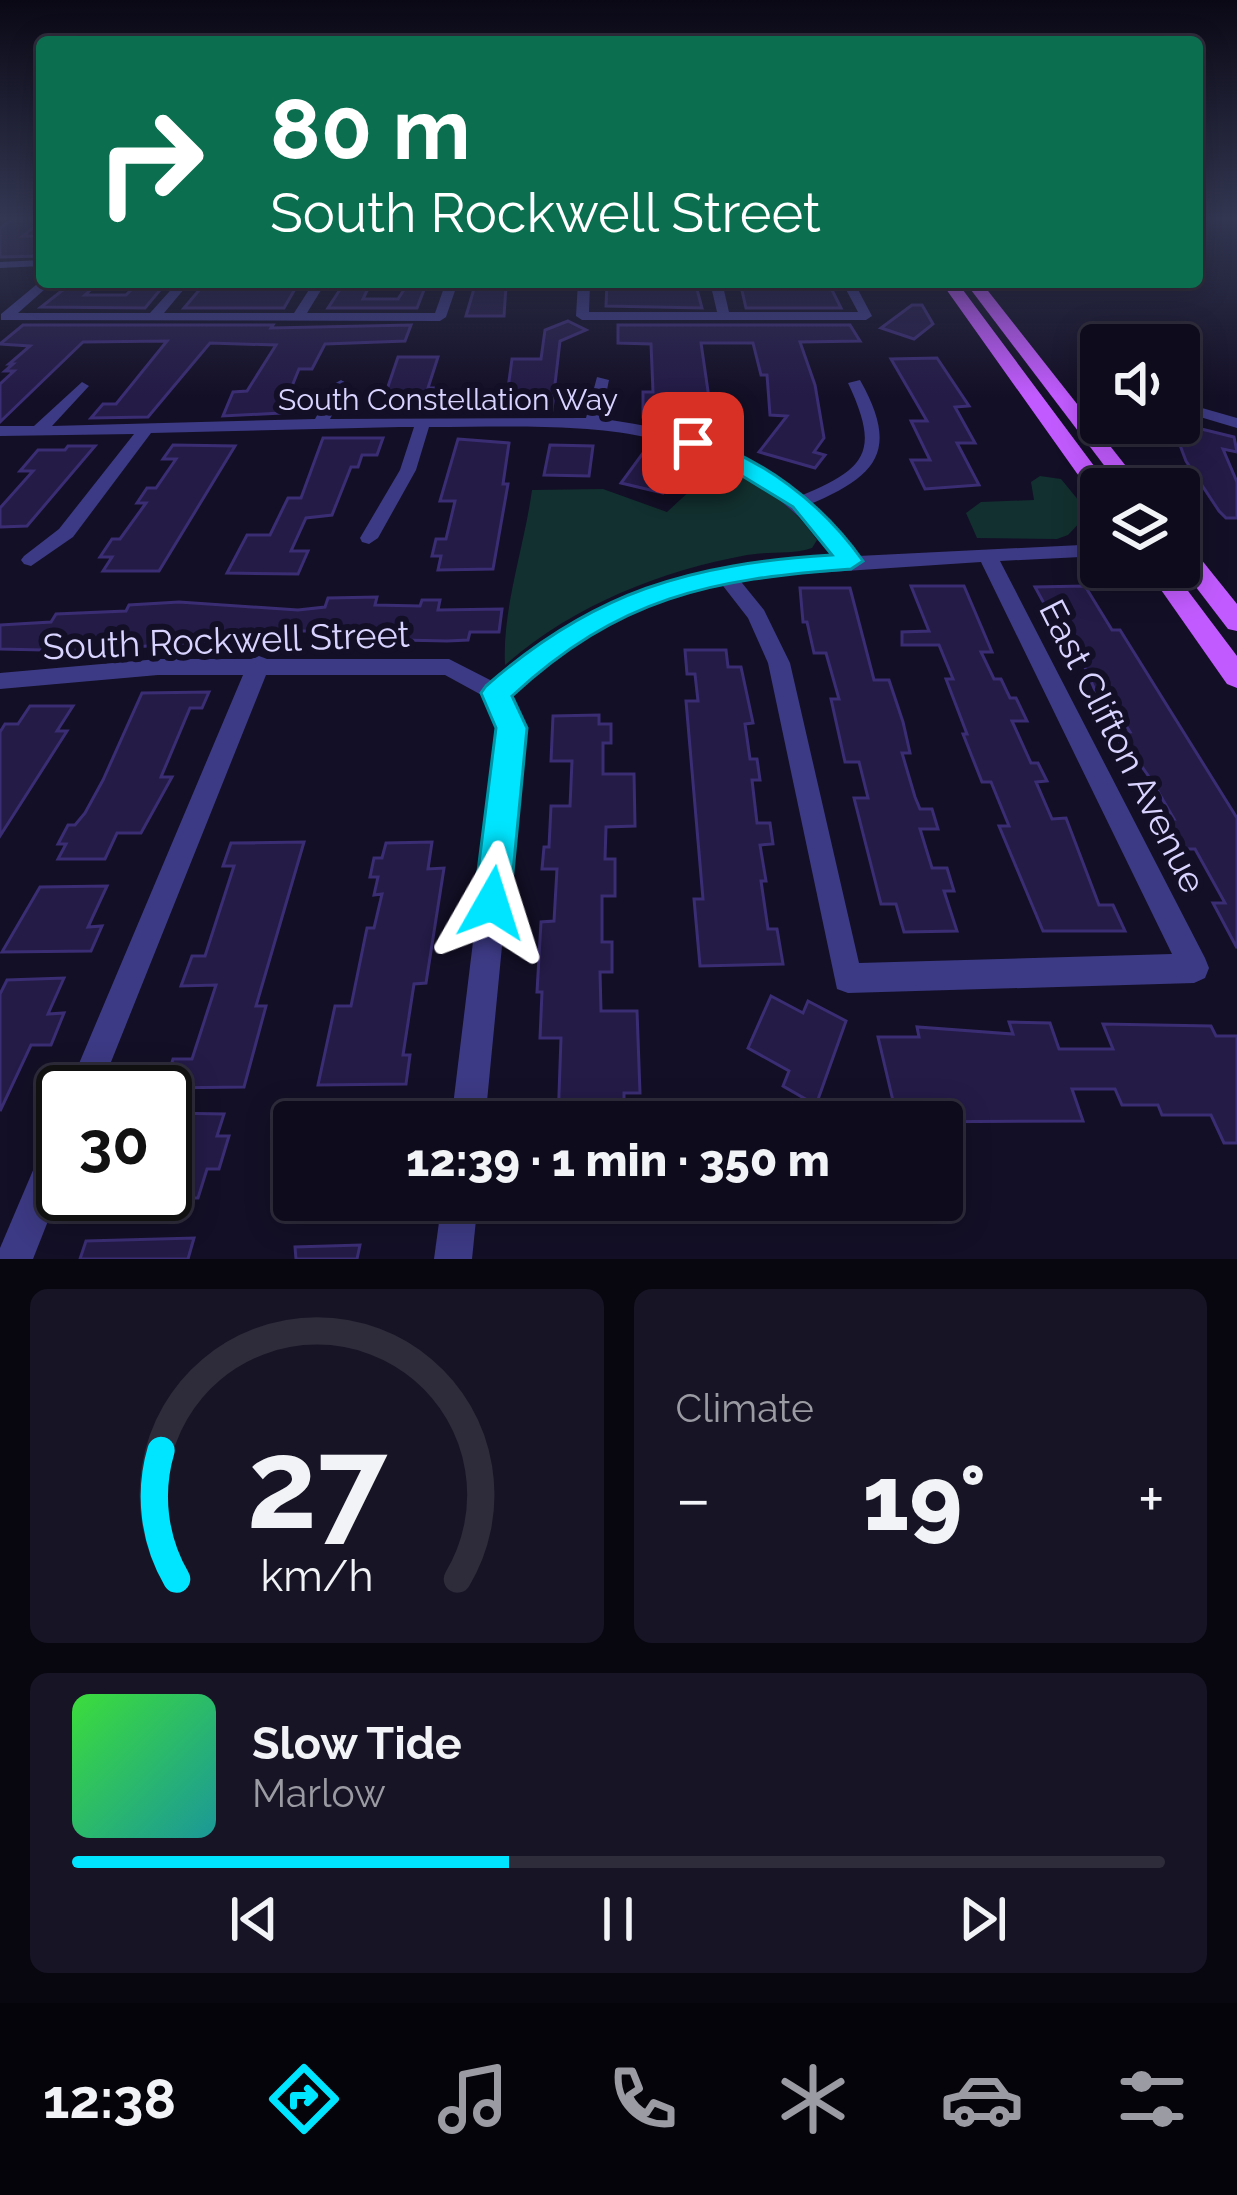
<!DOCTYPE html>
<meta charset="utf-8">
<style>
body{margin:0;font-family:Raleway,sans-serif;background:#171425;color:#f1f3f6;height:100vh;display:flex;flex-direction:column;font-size:45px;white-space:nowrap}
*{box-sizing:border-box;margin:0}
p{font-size:39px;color:#9b9ba3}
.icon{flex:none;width:66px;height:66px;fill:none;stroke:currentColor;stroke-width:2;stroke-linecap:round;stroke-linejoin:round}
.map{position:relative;height:1259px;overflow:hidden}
.drawer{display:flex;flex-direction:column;gap:30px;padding:30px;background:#08060f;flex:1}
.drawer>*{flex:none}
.top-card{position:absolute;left:36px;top:36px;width:1167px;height:252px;border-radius:12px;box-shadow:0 6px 30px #0003,0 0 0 3px #2e2b3b;background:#0b6e4f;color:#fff;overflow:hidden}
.buttons{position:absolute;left:1080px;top:324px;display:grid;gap:24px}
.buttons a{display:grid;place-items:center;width:120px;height:120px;border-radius:12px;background:#0e0b1c;box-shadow:0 6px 30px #0003,0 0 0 3px #2e2b3b;font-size:60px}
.speed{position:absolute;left:36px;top:1065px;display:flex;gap:24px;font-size:60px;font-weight:700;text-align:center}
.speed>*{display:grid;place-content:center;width:156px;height:156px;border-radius:50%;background:#0e0b1c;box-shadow:0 6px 30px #0003,0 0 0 3px #2e2b3b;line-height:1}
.speed .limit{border:6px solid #111;border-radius:18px;background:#fff;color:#111}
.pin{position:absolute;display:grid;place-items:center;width:102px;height:102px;color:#fff;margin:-51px;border-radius:24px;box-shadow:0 6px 18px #0006}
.me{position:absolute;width:132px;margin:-66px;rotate:6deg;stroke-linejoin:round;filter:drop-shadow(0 0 9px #0008)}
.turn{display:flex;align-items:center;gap:42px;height:252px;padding:0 36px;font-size:54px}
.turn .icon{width:156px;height:156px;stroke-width:2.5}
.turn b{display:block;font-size:84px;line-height:102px}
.big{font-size:90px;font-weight:800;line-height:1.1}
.drawer .card{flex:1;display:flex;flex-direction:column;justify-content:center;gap:18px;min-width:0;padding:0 42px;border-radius:18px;background:#171425}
.drawer .dial{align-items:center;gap:0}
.dial svg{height:312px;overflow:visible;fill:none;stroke:#2e2b3b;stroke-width:7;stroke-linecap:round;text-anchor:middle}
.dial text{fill:#f1f3f6;stroke:none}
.song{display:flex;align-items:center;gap:36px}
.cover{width:144px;height:144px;border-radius:18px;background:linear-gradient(135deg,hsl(120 70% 55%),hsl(180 70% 35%))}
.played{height:12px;border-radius:6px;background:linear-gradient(90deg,#00e5ff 40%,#2e2b3b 40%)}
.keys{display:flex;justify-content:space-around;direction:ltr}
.heat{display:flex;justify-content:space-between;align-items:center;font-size:66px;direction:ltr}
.drawer .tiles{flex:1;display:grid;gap:30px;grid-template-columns:1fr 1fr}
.card:last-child{grid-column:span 2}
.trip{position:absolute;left:273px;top:1101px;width:690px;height:120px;border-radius:12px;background:#0e0b1c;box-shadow:0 6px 30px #0003,0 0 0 3px #2e2b3b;font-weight:800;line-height:120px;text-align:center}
.dock{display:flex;height:192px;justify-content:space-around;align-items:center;background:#06040b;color:#9b9ba3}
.dock .icon{width:84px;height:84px}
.dock .active{color:#00e5ff}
.dock b{font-size:54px;color:#f1f3f6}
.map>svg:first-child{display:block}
.green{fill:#12302f}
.building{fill:#241b47;stroke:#3b2d73;stroke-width:3}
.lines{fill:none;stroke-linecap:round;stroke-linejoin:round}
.minor{fill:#3d3a85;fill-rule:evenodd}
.major{fill:#c25bff;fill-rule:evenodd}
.route{fill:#00e5ff;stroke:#0095a6;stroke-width:3}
.labels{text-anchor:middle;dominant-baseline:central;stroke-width:12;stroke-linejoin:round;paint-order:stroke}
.far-street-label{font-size:30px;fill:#d9d4ff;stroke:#130f26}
.street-label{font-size:36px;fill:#d9d4ff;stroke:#130f26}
</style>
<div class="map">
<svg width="1237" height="1259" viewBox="0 0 1237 1259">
<rect width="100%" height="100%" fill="#130f26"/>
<g class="green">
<path d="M722,461c37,17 72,46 95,79l-5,8c-20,7 -44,3 -65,7 -87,16 -175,51 -242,110 -3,-56 19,-117 27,-175l71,-1 64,23z"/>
<path d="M1040,476l21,3 28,34 -21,22 -11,4 -80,-1 -11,-25 15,-11 53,-2 -3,-18z"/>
</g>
<g class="building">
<path d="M11,220h31l-19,16h19v20l-42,1v-29z"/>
<path d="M73,282l24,2 -12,11h41l13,-13 26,2 -20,24 -104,-1z"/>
<path d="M206,282h93l-15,26h-100z"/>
<path d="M345,282h26l-8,17h35l11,-17h18l-10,26h-89z"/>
<path d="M476,282l30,4 -2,30h-38z"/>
<path d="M607,282h88l7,26 -96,-2z"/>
<path d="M740,282h88l13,26h-95z"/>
<path d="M912,305h10l11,19 -19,15 -33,-11z"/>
<path d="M568,321l18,9 -26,11 -8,69h-47l7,-51h29l4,-29z"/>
<path d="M23,325h250l-2,3 140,-3 -6,16 -80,3 -13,25h-13l-18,44 -58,3 10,-24 14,-1 29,-46 -66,-2 -62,74 -57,1 12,-14h13l51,-63 -84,1 -83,80v-38l14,-13h-9l8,-7h-4l21,-18 -30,-2z"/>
<path d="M618,325h232l10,16 -60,1 15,43 9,53 -10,14 11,3 -10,13 -56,-16 28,-36 -17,-1 -3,-40h-6l-8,-32h-52l8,55h-9l1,16 -58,3v-25h10l-2,-48 -33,-1z"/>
<path d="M398,357h40l-10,31h6l-7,22h-47z"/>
<path d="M937,358l32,48 -14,1 20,36h-18l22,42 -54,4 -14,-29h19l-19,-39h16l-36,-62z"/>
<path d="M1145,423h32l57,14 3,15 -14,-3 14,33v36h-11l-7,-7 -33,-50 -8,-21z"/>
<path d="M323,438h60l-6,17h-15l-4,12h-7l-19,48 -26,3 -15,33h17l-10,23 -71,-1 20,-38h23l18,-37h13z"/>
<path d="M458,439l51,4 -6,41h5l-15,85 -55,1 3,-14h-9l4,-17h10l9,-38h-15z"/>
<path d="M173,445l62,1 -76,125h-56l9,-14h-12l12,-18h8l26,-36h-9l10,-15h9l20,-29h-13z"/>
<path d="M550,445l43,1 -4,30 -45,-1z"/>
<path d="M68,446h27l-68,80 -27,1v-19l33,-37h-13l18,-21h27z"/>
<path d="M643,453l37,14 -17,26 -42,-10z"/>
<path d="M911,586h53l28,66h-11l13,27h7l9,19h6l11,23h-15l19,42h7l9,18 -11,1 16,37 14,-1 33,87h14l12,26h-82l-44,-105h10l-18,-44h-9l-19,-48h4l-21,-55h7l-14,-34h-37v-13l27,-1z"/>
<path d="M1085,586l27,44h8l117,188v130l-24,-45h12l-30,-54h-12l-17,-30h8l-22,-38 -17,-24h-7l-13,-24 15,-1 -23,-37h-10l-20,-46h-8l-34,-62z"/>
<path d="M800,588h50l24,92h15l14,42 7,31h-8l13,44 5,12h12l6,20h-18l12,39h15l7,23h-10l13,40 -53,1 -8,-28h-15l-27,-106h14l-9,-36h-14l-14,-63h8l-13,-46h-12l-7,-31h-4z"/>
<path d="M377,597l-2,8 45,1 2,-6h18l-2,10 64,-1 -3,23h-29l-2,8 -21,1 -45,-1 2,-8h-37l-2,7h-26l3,-8h-65l-4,10h-27l5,-10 -39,2 -4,8 -122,10 -86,-2v-24l51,-3 5,-8 70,-3 3,-6 50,-3 119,8 27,-3 3,-9z"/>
<path d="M685,650h41l2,17h13l12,56 -8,1 5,35h7l3,21h-8l5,43h13l3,21 -13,1 6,36h-5l7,48h9l6,35 -83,2 -6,-67h9l-17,-198h12l-3,-27h-8z"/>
<path d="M209,692l-7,16h-12l-29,69h11l-31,56h-24l-12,26h-47l8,-15h-8l10,-19h7l10,-12 18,-33 39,-87z"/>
<path d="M30,706h43l-16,25h10l-67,105v-104l5,-8h13z"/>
<path d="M599,715v9h12v19h-8v31h31l1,52 -29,1 -1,32h10v37h-13v46h10v30h-12l1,39h36l3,82h-16v29h-66l3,-84h-21l2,-46h-5l4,-70 13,-1 3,-52h-15l2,-22h5l2,-41h19l2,-45h-21l2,-45z"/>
<path d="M304,842l-48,164h10l-22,81 -80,1 9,-29h19l24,-74 -35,1 11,-30h13l29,-90h-11l8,-23z"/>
<path d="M432,842l-4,27 16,-1 -18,115 -12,1 -11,71h7l-4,29 -88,1 17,-79h16l16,-78h7l8,-34 -8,1 4,-18h-8l4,-19h8l4,-15z"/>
<path d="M107,886l-19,41 14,-1 -11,25 -89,1 38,-65z"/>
<path d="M64,978l-16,36 16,-1 -13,32h-20l-31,66v-117l7,-14z"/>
<path d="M771,996l32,17 5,-12 38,20 -30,84 -33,-19 6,-15 -41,-23z"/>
<path d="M1009,1022l41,1 9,26h54l-10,-25 108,2 5,10h21v107h-13l-13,-28h-49l-4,-10h-36l-7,-16h-43l11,32 -185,1 -20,-85h41l-2,-10 96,7z"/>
<path d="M165,1113l59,1 -7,22h12l-10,33h-12l-9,29h-33z"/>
<path d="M519,1200h107v18l-108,1z"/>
<path d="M194,1238l-6,21h-108l6,-18z"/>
<path d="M360,1245l-3,14h-61l-1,-12z"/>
</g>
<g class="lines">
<g class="minor">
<path d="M42,260v6l-42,2v-6z"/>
<path d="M42,280l11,2 -35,31h132l28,-31h12l-26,31h130l20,-31h12l-19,31h128l11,-31h12l-12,35 -6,4 -439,-1v-6z"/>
<path d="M578,282h12l-1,30h128l-7,-30h12l7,30h129l-16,-30h12l18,34 -6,4h-284l-6,-4z"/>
<path d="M597,377l12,3 -8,39c73,8 141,31 197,78 68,-28 83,-44 50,-114l12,-3c40,71 17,96 -52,125l50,51 243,-12v12l-101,5 205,397 4,10 -4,10 -11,5 -346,10 -11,-4 -69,-326 -20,-45 -28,-36c-81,22 -148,59 -212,113l15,34 -38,393h-34l48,-393 -12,-31 -42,-23h-179l-167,417h-32l176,-417h-85l-158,14v-16l158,-14h93l8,-3 8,3h182l45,23c74,-61 164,-108 260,-120 27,-4 56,-3 83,-5 -120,-142 -237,-131 -408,-130l-13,43 -38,68 -9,6 -7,-2 -2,-4 40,-68 14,-43h-14l-249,6 -78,104 -42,29 -7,-2 -3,-4 3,-4 35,-27 75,-95 -134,2v-10h34l48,-44 7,4 -37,40 263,-7 19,-35 7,-4 7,4 -18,35 256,-1zM981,562l191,392 -313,9 -69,-300 -26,-53 -26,-32z"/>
<path d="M1195,406l42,12v10l-47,-14 -3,-3z"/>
<path d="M63,1123v60l-30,76h-33v-11l51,-120z"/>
<path d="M442,1200h36l-6,59h-38z"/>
</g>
<g class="major">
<path d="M941,282h16l152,204 -8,3v9l-8,-2z"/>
<path d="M965,282h16l163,207h-22z"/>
<path d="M1179,540l9,3 49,61v27l-9,-2 -49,-64z"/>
<path d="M1145,567h25l67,89v32l-10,-4z"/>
</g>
</g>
<linearGradient id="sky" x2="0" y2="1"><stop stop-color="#0a0815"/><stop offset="0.55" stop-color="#333752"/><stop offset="1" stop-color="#333752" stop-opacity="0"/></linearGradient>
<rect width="1237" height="397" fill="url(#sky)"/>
<path class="route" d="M693,437c69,20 129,66 170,124l-12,8c-141,10 -232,28 -339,127l15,32 -17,175 -5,12 -13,5 -13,-5 -5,-12 22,-175 -15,-35 5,-7c108,-95 204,-122 346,-131l-39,-48 -67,-41 -41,-18v-9z"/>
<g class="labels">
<g class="far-street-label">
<text x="448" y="399">South Constellation Way</text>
</g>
<g class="street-label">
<text transform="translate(226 640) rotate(-2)">South Rockwell Street</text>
<text transform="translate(1123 746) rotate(63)">East Clifton Avenue</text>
</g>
</g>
</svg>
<div class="buttons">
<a><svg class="icon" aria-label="sound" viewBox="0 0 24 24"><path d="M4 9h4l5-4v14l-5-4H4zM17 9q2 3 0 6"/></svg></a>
<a><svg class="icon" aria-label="layers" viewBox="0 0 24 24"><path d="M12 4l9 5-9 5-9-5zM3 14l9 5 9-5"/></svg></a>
</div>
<div class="speed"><div class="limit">30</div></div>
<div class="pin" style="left:693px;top:443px;background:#d93025"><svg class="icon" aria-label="arrive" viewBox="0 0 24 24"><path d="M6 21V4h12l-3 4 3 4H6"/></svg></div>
<svg class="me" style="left:492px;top:903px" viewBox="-20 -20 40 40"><path d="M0-17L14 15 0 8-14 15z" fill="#00e5ff" stroke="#fff" stroke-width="4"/></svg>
<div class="trip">12:39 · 1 min · 350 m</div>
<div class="top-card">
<div class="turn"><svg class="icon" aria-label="right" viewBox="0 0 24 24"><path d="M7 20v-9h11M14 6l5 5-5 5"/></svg><div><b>80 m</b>South Rockwell Street</div></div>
</div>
</div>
<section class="drawer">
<div class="tiles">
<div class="card dial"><svg viewBox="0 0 100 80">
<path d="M14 69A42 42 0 1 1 86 69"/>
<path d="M14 69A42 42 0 0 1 10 36" stroke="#00e5ff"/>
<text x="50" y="56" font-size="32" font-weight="700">27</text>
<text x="50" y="72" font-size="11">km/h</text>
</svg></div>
<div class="card"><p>Climate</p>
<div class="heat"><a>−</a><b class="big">19°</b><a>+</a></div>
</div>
<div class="card">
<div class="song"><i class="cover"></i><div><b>Slow Tide</b><p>Marlow</p></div></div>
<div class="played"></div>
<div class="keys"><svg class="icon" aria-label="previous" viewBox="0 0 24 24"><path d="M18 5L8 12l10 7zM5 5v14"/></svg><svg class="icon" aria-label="pause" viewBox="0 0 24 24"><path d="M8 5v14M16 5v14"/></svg><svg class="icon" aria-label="next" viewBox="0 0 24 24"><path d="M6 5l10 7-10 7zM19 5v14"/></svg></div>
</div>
</div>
</section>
<nav class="dock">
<b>12:38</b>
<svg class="icon active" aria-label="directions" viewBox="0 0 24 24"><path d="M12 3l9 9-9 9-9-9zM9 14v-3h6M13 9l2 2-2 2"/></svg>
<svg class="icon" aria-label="music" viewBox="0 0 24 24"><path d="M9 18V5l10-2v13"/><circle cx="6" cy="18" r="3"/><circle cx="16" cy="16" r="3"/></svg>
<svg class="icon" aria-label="phone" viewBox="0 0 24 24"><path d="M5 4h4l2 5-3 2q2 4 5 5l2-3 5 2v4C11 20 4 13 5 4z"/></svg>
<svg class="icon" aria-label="climate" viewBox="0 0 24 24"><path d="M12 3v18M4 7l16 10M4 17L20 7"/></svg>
<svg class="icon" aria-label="car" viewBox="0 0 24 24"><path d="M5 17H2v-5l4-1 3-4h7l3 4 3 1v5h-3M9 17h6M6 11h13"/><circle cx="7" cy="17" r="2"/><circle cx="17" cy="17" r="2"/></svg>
<svg class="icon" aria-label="filters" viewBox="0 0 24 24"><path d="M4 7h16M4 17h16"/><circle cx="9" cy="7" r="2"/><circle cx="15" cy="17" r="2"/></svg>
</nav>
